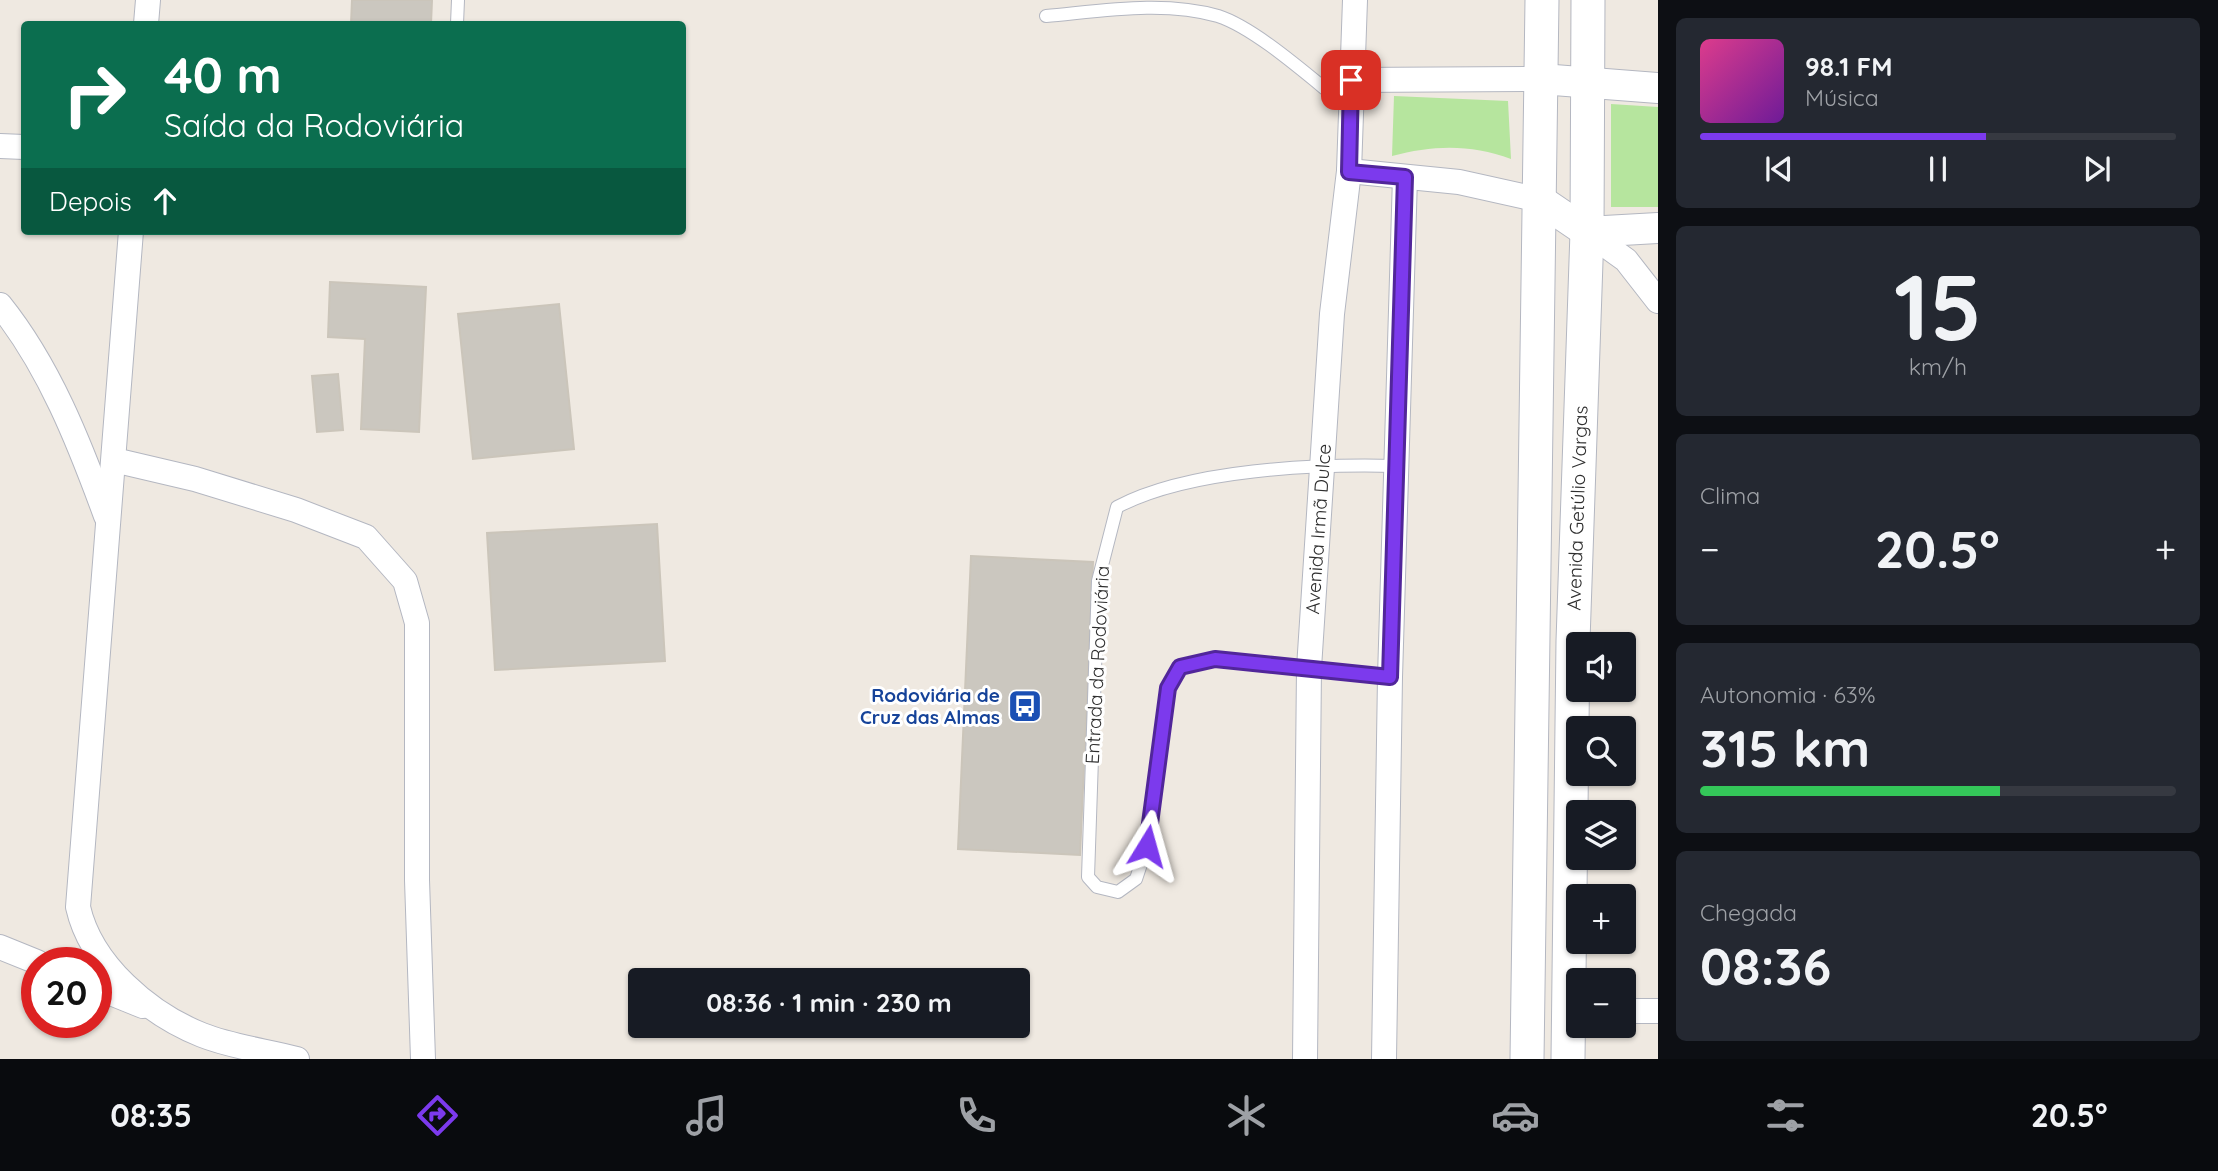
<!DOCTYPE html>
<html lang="pt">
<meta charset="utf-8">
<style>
body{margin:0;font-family:Quicksand,sans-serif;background:#242831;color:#f1f3f6;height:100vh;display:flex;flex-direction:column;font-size:26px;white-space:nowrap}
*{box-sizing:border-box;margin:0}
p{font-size:23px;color:#9ea1a6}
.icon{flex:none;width:38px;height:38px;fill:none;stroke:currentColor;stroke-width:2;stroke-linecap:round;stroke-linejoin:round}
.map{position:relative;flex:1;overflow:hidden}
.sheet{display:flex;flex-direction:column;gap:18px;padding:18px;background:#0d0f14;width:560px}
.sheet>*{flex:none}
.guide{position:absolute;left:21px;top:21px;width:665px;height:214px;border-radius:7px;box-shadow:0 2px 5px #0004;background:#0b6e4f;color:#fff;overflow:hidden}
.buttons{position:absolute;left:1566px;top:632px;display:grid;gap:14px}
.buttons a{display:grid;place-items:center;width:70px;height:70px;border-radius:7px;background:#171b24;box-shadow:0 2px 5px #0004;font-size:35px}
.speed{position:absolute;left:21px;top:947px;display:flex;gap:14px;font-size:35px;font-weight:700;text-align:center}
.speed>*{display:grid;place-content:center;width:91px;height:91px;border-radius:50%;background:#171b24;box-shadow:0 2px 5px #0004;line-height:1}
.speed .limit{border:10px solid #d22;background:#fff;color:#111}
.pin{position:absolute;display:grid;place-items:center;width:60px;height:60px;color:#fff;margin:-30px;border-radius:14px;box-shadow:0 4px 10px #0006}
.me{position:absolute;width:77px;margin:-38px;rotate:8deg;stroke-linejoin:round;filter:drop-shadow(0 0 5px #0008)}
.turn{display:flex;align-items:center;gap:24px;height:147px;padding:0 28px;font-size:32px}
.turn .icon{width:91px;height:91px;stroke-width:2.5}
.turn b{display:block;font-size:49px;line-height:60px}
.then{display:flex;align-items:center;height:66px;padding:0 28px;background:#0003;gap:14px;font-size:26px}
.big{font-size:52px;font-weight:800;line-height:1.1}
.sheet .tile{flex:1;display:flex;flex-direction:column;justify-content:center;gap:10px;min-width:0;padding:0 24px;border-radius:10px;background:#242831}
.sheet .dial{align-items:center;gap:0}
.dial b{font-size:91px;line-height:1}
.song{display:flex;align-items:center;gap:21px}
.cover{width:84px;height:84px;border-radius:10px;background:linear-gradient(135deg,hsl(330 70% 55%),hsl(280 70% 35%))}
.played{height:7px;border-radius:4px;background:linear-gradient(90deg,#7c3aed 60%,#363941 60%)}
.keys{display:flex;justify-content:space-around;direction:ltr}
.heat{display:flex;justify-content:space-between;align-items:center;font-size:38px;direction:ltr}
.charge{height:10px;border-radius:5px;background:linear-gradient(90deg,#34c759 63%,#363941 0)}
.trip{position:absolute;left:628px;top:968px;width:402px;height:70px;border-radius:7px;background:#171b24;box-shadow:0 2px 5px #0004;font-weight:800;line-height:70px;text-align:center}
.tab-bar{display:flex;height:112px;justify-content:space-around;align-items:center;background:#090b0e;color:#9ea1a6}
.tab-bar .icon{width:49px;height:49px}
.tab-bar .on{color:#7c3aed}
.tab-bar b{font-size:32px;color:#f1f3f6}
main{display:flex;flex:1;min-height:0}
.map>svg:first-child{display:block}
.green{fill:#b6e59e}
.building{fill:#cbc7bf;stroke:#cbc5ba;stroke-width:2}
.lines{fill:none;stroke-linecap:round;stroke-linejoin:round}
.service-casing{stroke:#b4b7c1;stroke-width:14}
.minor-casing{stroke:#b4b7c1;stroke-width:26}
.tertiary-casing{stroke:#b4b7c1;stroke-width:32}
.secondary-casing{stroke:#b4b7c1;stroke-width:35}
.service{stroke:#fff;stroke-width:12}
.minor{stroke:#fff;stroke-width:24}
.tertiary{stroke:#fff;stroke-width:30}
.secondary{stroke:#fff;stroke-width:33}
.route-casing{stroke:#51269a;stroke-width:18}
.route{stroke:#7c3aed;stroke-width:12}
.labels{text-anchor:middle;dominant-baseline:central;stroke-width:6;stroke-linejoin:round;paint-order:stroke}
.street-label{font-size:19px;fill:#2e2e2e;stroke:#fff}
.transit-label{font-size:19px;font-weight:bold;fill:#164399;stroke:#fff;text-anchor:end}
</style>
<main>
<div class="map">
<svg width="1658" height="1059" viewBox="0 0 1658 1059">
<rect width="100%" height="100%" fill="#efe9e1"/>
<g class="green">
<path d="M1394,96l114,5 3,58c-40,-15 -78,-14 -119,-3z"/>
<path d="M1611,104l47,3v100h-47z"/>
</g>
<g class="building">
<path d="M352,0h80l-1,24h-80z"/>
<path d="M330,282l96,5 -7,145 -58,-3 4,-90 -37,-2z"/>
<path d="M559,304l15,145 -101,10 -15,-145z"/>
<path d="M338,374l5,56 -26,2 -5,-56z"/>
<path d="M657,524l8,137 -170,9 -8,-137z"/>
<path d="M971,556l122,6 -13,293 -122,-6z"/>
</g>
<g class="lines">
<g class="service-casing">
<g id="service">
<path d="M1046,16c55,-5 118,-16 172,0 40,13 97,66 132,93"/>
<path d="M457,24l1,-24"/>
<path d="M1390,677l-175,-18 -35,8 -12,21 -21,158 -11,33 -18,13 -21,-5 -9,-10 10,-296 19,-74c72,-38 198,-43 279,-41"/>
</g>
</g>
<g class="minor-casing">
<g id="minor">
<path d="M146,24l2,-24"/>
<path d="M1351,80l190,-1"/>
<path d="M0,146l24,1"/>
<path d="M1349,171l110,11 81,18"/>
<path d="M131,231l-53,676c13,58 71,107 124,128 30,12 65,16 95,24"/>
<path d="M1587,232l39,28 32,41"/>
<path d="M0,305c49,61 79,137 106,211"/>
<path d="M114,460l81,19 101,31 70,27 39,44 12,42v257l6,179"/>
<path d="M0,947l37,15"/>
<path d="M96,987l47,19"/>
<path d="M1624,1011h34"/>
<path d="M1305,1059l4,-391 23,-354 17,-143 6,-171"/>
<path d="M1384,1059l6,-382 15,-500"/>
</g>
</g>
<g class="tertiary-casing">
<g id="tertiary">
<path d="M1541,79l117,9"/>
<path d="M1540,200l47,32 71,-4"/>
</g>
</g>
<g class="secondary-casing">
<g id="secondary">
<path d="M1527,1059l15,-1059"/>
<path d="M1568,1059l5,-418 14,-409 1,-232"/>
</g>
</g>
<use href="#service" class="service"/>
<use href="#minor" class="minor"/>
<use href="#tertiary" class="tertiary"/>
<use href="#secondary" class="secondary"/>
</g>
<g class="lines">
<g class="route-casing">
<path id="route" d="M1147,846l21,-158 12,-21 35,-8 175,18 15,-500 -56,-5 2,-92"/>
</g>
<use href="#route" class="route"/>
</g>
<defs>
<g id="bus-square" transform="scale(1.75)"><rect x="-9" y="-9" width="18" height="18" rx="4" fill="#1a4fb4" stroke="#fff"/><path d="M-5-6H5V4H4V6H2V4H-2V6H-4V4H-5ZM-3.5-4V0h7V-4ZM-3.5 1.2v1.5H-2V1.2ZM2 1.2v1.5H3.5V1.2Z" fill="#fff"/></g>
</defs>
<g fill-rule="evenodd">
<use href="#bus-square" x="1025" y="706"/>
</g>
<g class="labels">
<g class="street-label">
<text transform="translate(1577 508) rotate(-88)">Avenida Getúlio Vargas</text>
<text transform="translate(1318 529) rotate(-86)">Avenida Irmã Dulce</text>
<text transform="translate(1097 665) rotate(-87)">Entrada da Rodoviária</text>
</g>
<g class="transit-label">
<text x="1000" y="695">Rodoviária de<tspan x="1000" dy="22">Cruz das Almas</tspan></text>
</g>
</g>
</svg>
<div class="buttons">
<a><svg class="icon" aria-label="sound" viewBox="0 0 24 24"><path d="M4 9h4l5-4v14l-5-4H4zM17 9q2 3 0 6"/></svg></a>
<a><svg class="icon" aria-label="search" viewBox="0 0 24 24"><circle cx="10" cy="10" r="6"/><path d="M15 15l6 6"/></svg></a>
<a><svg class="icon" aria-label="layers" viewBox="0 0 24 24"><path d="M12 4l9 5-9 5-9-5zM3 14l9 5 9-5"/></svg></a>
<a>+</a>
<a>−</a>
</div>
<div class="speed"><div class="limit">20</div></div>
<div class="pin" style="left:1351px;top:80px;background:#d93025"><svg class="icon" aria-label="arrive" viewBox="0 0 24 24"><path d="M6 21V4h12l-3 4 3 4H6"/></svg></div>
<svg class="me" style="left:1147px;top:846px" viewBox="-20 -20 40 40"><path d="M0-17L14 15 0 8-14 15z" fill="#7c3aed" stroke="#fff" stroke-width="4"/></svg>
<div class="trip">08:36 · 1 min · 230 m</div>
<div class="guide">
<div class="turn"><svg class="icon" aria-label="right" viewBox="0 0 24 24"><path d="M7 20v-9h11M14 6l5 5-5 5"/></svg><div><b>40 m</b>Saída da Rodoviária</div></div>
<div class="then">Depois<svg class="icon" aria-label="ahead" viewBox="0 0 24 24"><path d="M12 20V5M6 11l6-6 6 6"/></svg></div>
</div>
</div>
<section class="sheet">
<div class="tile">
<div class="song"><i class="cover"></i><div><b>98.1 FM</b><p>Música</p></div></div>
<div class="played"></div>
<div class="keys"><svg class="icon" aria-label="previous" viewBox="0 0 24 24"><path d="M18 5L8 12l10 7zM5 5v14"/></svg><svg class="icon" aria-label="pause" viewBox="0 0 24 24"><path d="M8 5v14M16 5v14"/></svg><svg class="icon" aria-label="next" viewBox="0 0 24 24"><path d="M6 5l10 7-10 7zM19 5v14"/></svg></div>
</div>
<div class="tile dial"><b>15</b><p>km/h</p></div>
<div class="tile"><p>Clima</p>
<div class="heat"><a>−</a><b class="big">20.5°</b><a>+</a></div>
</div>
<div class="tile"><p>Autonomia · 63%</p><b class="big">315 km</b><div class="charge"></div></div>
<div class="tile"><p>Chegada</p><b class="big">08:36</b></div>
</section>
</main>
<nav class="tab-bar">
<b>08:35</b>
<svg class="icon on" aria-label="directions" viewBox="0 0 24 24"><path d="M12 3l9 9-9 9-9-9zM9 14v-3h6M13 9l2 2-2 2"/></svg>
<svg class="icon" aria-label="music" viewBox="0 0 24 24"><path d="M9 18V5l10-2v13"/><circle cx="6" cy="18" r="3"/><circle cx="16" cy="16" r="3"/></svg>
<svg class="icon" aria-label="phone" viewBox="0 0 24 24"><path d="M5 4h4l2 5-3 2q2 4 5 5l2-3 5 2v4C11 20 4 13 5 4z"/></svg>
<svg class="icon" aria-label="climate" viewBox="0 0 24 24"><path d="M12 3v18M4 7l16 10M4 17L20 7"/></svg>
<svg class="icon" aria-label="car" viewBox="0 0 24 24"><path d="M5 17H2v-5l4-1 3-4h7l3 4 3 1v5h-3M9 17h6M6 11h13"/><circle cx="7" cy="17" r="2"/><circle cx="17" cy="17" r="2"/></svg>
<svg class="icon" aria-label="filters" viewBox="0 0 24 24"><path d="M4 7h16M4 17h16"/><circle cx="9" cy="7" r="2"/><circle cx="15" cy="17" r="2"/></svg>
<b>20.5°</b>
</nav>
